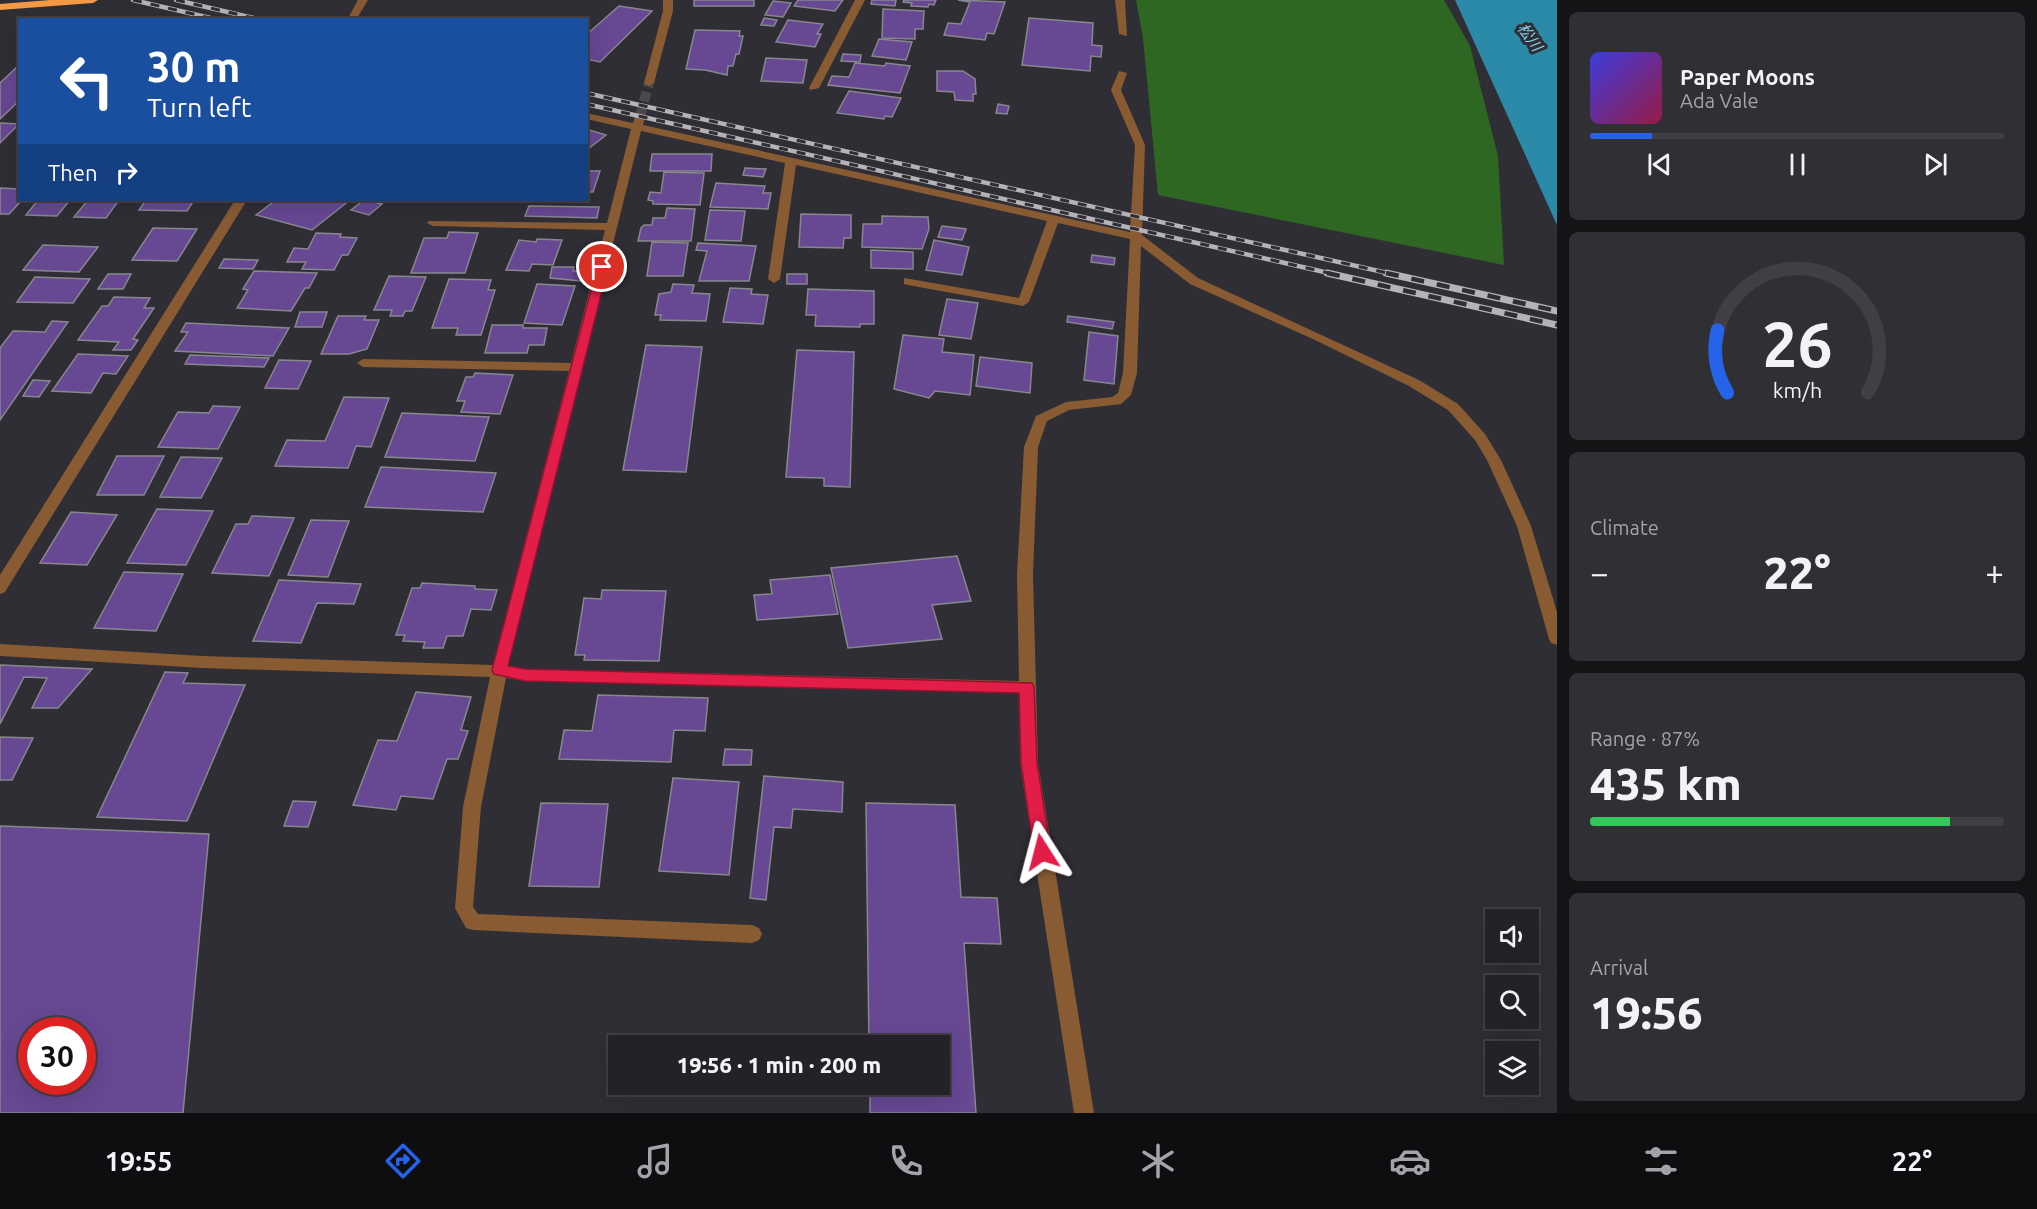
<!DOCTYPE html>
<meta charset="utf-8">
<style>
body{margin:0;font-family:Ubuntu,"Noto Sans JP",sans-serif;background:#302f34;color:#f1f3f6;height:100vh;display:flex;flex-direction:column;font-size:22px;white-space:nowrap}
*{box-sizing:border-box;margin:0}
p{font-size:20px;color:#a3a4a8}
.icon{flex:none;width:33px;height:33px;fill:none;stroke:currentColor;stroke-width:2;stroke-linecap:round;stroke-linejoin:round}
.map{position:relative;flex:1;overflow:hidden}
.drawer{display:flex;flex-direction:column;gap:12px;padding:12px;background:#141316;width:480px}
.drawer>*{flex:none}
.hud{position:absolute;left:18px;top:18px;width:570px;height:183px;border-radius:0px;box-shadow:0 6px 24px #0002,0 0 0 2px #413f45;background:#1a4fa0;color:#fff;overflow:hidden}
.buttons{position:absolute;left:1485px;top:909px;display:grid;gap:12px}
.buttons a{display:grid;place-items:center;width:54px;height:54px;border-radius:0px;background:#242228;box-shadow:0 6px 24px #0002,0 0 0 2px #413f45;font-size:30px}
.speed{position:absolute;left:18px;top:1017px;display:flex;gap:12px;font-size:30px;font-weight:700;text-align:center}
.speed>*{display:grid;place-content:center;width:78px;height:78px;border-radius:50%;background:#242228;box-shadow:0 6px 24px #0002,0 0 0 2px #413f45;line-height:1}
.speed .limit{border:9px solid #d22;background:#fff;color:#111}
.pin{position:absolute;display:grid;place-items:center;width:51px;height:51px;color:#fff;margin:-26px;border:3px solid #fff;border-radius:50%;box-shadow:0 2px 6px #0007}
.me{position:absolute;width:66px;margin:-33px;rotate:351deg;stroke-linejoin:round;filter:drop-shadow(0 0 4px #0008)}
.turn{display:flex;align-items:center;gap:21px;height:126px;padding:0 30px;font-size:27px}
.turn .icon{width:78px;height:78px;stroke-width:2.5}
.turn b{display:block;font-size:42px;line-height:51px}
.then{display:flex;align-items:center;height:57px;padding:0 30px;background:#0003;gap:12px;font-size:22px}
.big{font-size:45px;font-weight:800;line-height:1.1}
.drawer .card{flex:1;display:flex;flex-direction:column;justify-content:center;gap:9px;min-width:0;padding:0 21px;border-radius:9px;background:#302f34}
.drawer .dial{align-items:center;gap:0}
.dial svg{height:156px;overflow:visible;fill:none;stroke:#413f45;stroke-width:7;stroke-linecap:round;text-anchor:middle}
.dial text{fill:#f1f3f6;stroke:none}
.song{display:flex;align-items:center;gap:18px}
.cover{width:72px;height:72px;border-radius:9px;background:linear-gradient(135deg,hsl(240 70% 55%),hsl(340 70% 35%))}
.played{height:6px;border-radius:3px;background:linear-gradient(90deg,#2563eb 15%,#413f45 15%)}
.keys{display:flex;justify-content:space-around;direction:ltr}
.heat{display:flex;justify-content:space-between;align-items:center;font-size:33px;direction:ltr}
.charge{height:9px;border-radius:4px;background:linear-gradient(90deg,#34c759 87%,#413f45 0)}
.trip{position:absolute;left:608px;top:1035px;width:342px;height:60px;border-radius:0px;background:#242228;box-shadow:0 6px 24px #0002,0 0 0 2px #413f45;font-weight:800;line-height:60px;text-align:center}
.dock{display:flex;height:96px;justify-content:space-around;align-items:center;background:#0e0e10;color:#a3a4a8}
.dock .icon{width:42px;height:42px}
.dock .current{color:#2563eb}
.dock b{font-size:27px;color:#f1f3f6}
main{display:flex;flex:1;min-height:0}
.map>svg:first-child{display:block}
.green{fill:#2e6722}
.water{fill:#2b8aa7}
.building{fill:#664893;stroke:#88868e;stroke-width:1.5;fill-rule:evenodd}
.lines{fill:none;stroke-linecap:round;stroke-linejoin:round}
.minor-tunnel{stroke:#4b4950;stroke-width:10;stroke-dasharray:10 5;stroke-linecap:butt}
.minor{fill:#885b33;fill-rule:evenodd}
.highway{fill:#f29a44;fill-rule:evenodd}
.rail-far1-casing{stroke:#b5b3b8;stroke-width:4.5}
.rail-casing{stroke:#b5b3b8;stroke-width:7}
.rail-far1{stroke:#302e35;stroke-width:3;stroke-dasharray:9;stroke-linecap:butt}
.rail{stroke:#302e35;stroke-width:4.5;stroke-dasharray:13;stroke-linecap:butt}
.route{fill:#e11d48;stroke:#92132f;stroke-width:1.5}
.labels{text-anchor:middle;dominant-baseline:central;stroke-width:6;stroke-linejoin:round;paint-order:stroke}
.far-water-label{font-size:15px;font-style:italic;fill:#83d6f3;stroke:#302e35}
</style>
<main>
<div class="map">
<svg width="1557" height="1113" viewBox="0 0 1557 1113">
<rect width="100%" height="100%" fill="#302e35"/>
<path class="green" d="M1136,0h308l26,46 28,110 6,109 -346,-70 -15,-157z"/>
<path class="water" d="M1455,0h102v225z"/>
<g class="building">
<rect x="694" y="0" width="60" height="6"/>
<path d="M798,0h45l-8,11 -41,-5z"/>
<path d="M872,0h24l-1,6 -24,-2z"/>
<path d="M904,0h32l-2,5 -5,-1 -1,3 -17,-1 1,-3 -9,-1z"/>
<path d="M958,0l47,2 -11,32 -7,-1 -2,7 -41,-5 4,-12 13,1 9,-22z"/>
<path d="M773,1l18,2 -8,14 -18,-2z"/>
<path d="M619,6l33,5 -52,51 -14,-3v-24z"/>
<path d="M883,9l41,2 -1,18h-8v10l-33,-1z"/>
<path d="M764,18l13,2 -3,6 -13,-1z"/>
<path d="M1029,18l64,5 -1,22 10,1 -1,11 -10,-1 -1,15 -68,-6z"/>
<path d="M788,20l35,4 -6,10h4l-6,13 -39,-5z"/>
<path d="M695,30l45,1 -1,5h4l-4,18h-3l-3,12h-5l-1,9 -22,-5 -19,-1z"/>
<path d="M879,39l33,3 -6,18 -34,-4z"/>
<path d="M843,54l18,1 -1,7 -19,-1z"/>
<path d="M766,58l41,2 -4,23 -42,-2z"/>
<path d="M855,63l30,3 1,-3 24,3 -10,27 -72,-8 4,-9 17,1z"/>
<path d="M20,64v36l-20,19v-36z"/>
<path d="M937,71h26l12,8 1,15h-3v7l-18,-1 -1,-8 -17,-1z"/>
<path d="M849,91l52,7 -9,19 -7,-1 -1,3 -47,-6z"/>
<path d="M998,104l11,2 -2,8 -11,-1z"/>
<path d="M0,123l19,1 -19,19z"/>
<path d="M586,129l20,6 -18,14z"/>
<path d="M652,154h60l-1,17h-61z"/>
<path d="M745,168l21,1 -3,8 -20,-2z"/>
<path d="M586,171h14l-7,21h-7z"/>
<path d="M664,172l40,1 -4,32 -47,-1v-3l-5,-1 2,-8 11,1z"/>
<path d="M716,183l49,3 -2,7h8l-3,16 -58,-2z"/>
<path d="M0,188l20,1v11h2l-13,14h-9z"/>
<path d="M38,200h32l-13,16 -31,-1z"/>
<path d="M88,200h31l-13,18 -32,-1z"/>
<path d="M146,200h72h-24l-7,11 -48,-1z"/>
<path d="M276,200h74l-38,30 -56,-15z"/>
<path d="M364,200l18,4 -13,11 -18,-5z"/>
<path d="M529,206l70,1 -2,11 -72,-2z"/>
<path d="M667,208l28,1 -4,32h-53l3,-13 3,-3h8l1,-7h12z"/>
<path d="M710,210l35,1 -4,30 -36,-1z"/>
<path d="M801,214l50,1v23h-7l-1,10 -44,-1z"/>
<path d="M882,216l46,1 1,12 -7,20 -60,-2 1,-23h19z"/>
<path d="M942,226l24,3 -4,11 -24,-3z"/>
<path d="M153,228l44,1 -20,32 -45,-1z"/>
<path d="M449,232l29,1 -13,40h-54l13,-35h23z"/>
<path d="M316,233l25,1 -1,3 17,1 -9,17h-6l-8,15 -32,-1 4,-7h-19l7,-14 14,1z"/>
<path d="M537,239l25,1 -9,25 -21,-1 -3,7 -23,-1 13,-30 17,2z"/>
<path d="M934,240l35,7 -7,28 -36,-5z"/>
<path d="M652,242l36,1 -5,33h-36z"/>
<path d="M698,243l58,3 -7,35h-50l8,-30 -11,-1z"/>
<path d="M43,245l55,2 -19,25 -56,-2z"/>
<path d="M871,250l42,2v17l-42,-1z"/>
<path d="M1092,255l23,3 -1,7 -23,-3z"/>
<path d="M224,259l34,1 -5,9 -34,-1z"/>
<path d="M552,267h22l-1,4h10l-2,10 -31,-3z"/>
<path d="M254,271l63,2 -8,15h-4l-14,23 -54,-3 11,-18 -5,-1z"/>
<path d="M108,274h23l-8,15h-25z"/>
<rect x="787" y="274" width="20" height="10"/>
<path d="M389,276l37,1 -14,34h-7l-2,5h-13l2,-6h-18z"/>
<path d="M35,277l55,2 -17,24 -56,-1z"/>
<path d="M449,279l42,1 -3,10h7l-14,45h-25l2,-7h-26z"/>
<path d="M537,284l38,2 -13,39 -38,-2z"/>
<path d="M673,284l21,1 -2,8 18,1 -4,27 -46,-1 1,-5h-6l4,-21 12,-2z"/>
<path d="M730,288l22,1 -1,5 17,1 -5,29 -40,-2z"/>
<path d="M808,289l66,2v33h-14v3l-45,-1 1,-11h-10z"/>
<path d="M114,297l36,1 -6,10h10l-21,31 5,1 -7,10h-18l6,-8 -41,-2 24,-34h6z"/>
<path d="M947,299l31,4 -7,36 -32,-4z"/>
<path d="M300,312h27l-5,15h-27z"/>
<path d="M338,316h28l-2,4h15l-12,29 -18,5h-28z"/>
<path d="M1068,316l46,6 -2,7 -45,-7z"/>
<path d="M52,321l16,1 -68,98v-72l13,-17 32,1z"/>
<path d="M186,323l103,5 -16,28 -98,-5 13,-19h-7z"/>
<path d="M492,325h31v3h24l-3,17h-15l-2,8h-42z"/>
<path d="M1089,332l29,4 -4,48 -30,-4z"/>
<path d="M903,335l41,4 -2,13 32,3 -4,40 -35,-4 -6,7 -35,-9z"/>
<path d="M646,345l56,2 -16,125 -63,-2z"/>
<path d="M797,350l57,2 -4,135 -26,-1v-8l-38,-1z"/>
<path d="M78,354l50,2 -12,18 -13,-1 -12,20 -39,-2z"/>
<path d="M190,355l79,3 -5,9 -79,-3z"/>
<path d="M980,357l52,6 -2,30 -54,-7z"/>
<path d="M279,360l32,1 -13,28 -33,-1z"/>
<path d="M475,373l38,2 -13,39 -39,-2 4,-11h-8l9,-24h7z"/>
<path d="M33,380l17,1 -11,16 -16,-1z"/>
<path d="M344,397l45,1 -18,49 -15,-1 -8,22 -73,-2 12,-26 38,1z"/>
<path d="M213,406l27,1 -22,42 -60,-2 20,-35 31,1z"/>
<path d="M402,413l87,4 -14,44 -90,-4z"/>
<path d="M117,456h47l-20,39h-47z"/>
<path d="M181,457l41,1 -21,40 -41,-1z"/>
<path d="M381,467l115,6 -13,39 -118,-5z"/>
<path d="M157,509l56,2 -27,54 -59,-2z"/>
<path d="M71,512l46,3 -30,50 -47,-2z"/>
<path d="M252,516l42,2 -25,58 -57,-3 24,-49h12z"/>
<path d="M311,520l38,1 -21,56 -40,-2z"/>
<path d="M957,556l14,45 -39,4 10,34 -94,9 -17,-80z"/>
<path d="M124,572l59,2 -27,57 -62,-3z"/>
<path d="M830,575l8,39 -81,6 -3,-25 18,-1 -2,-14z"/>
<path d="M279,580l82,4 -7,20 -37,-1 -16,40 -48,-2z"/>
<path d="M422,583l53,3v3l22,1 -6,20 -20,-1 -8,27h-16l-4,12h-20l2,-6 -22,-1 2,-6h-9l16,-47h8z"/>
<path d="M602,590l64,1 -7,70 -75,-1 1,-5h-10l9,-57 17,1z"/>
<path d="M0,665l92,4 -34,39h-26l15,-30 -23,-1 -24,47z"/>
<path d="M165,672l23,1 -5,10 62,2 -58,136 -90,-4z"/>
<path d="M416,692l55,5 -10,33 7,1 -10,28h-11l-14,40 -32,-3 -5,14 -43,-5 25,-65 19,1z"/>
<path d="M598,695l110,3 -3,33 -31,-1 -3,32 -112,-3 5,-29 28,1z"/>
<path d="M0,737l33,1 -21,42h-12z"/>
<path d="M725,749l27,1 -1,15h-28z"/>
<path d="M764,776l79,6 -1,30 -49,-3 -2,19 -17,-1 -8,73 -16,-2z"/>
<path d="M673,778l66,4 -10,93 -70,-4z"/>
<path d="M293,801l23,1 -8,25 -24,-1z"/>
<path d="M541,803l67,1 -9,83 -70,-1z"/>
<path d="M866,803l89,2 6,92 36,1 4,46 -37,-1 12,170h-106v-29h69v-38h-70z"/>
<path d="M0,826l209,8 -26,279h-183zM32,1030h50v52h-50z"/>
</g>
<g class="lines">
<path class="minor-tunnel" d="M640,116l9,-33"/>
<g class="minor">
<path d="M358,0h10l-12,20h-9z"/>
<path d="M663,0h10v11l-19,72 -5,3 -5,-3 19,-72z"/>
<path d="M855,0h10l-46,88 -9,2 -1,-2z"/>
<path d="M1115,0h10l2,36 -8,-2z"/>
<path d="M1119,71l8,2 -6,17 24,55 -3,90 56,43 221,102 39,24 27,30 16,26 30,66 26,86v33l-6,-2 -2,-4 -32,-113 -30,-66 -12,-20 -27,-30 -39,-24 -94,-46 -125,-56 -49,-38 -4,127 -6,22 -10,9 -52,6 -22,11 -9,26 -5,128 5,188 56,350h-20l-54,-350 -1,-70 -494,-12 -19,-3 -25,129 -8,100 5,7 274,11 7,3 3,6 -3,6 -7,3 -279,-13 -7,-2 -11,-20 8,-101 27,-130 -287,-9 -203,-12v-12l203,12 290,9 76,-294 -206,-4 -6,-4 6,-4 208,4 34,-133 -172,-4 -6,-3 2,-2 178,2 24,-94 -45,-10v-6l47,10 2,-7 5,-3 5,3 -2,9 487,107 5,-87 -24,-55zM641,131l144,32 -17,116 6,4 6,-4 16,-114 251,56 -28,77 -115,-20v6l4,1 115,21 6,-4 29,-79 72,16 -7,134 -5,20 -6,4 -46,5 -30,14 -12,31 -7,128 2,106 -494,-12 -17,-3z"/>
<path d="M235,200h12l-242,392 -5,2v-19z"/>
</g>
<path class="highway" d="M50,0h48l-5,3 -93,7v-6z"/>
<g class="rail-far1-casing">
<g id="rail-far1">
<path d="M133,0l86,20"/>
<path d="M176,0l86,20"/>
<path d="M586,93l806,181"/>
<path d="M586,104l747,170"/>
</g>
</g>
<g class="rail-casing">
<g id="rail">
<path d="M1327,273l230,52"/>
<path d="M1386,273l171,38"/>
</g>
</g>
<use href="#rail-far1" class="rail-far1"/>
<use href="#rail" class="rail"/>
</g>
<path class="route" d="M602,264l6,3 -100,399 17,3 507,14 2,4 3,76 14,89 -3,5 -6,3 -5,-3 -3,-5 -13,-89 -2,-70 -494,-12 -31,-7 -2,-4 105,-403z"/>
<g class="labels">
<g class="far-water-label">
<text transform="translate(1530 37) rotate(54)">松川</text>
</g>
</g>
</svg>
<div class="buttons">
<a><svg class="icon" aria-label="sound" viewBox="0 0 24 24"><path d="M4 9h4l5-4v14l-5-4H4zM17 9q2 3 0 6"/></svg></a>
<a><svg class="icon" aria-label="search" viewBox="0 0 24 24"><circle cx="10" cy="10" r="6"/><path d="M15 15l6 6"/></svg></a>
<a><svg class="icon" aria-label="layers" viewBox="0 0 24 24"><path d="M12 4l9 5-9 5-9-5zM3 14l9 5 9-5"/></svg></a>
</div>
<div class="speed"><div class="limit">30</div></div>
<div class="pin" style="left:602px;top:267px;background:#d93025"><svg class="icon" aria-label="arrive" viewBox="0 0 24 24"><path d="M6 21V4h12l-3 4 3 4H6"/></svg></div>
<svg class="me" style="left:1042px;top:852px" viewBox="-20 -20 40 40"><path d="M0-17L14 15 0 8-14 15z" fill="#e11d48" stroke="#fff" stroke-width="4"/></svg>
<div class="trip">19:56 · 1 min · 200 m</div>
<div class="hud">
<div class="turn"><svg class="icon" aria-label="left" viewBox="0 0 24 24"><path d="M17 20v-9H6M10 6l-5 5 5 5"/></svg><div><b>30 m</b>Turn left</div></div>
<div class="then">Then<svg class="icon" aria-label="right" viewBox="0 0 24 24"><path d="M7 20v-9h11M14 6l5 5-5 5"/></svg></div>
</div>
</div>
<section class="drawer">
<div class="card">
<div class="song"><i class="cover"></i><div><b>Paper Moons</b><p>Ada Vale</p></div></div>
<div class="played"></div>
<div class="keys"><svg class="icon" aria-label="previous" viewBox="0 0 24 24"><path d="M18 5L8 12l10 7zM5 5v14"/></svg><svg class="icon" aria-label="pause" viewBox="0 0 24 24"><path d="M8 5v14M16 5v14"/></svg><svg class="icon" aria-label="next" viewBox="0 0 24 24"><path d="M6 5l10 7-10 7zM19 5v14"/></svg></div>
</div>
<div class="card dial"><svg viewBox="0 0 100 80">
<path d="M14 69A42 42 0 1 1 86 69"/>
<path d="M14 69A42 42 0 0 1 9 37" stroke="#2563eb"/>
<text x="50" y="56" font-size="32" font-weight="700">26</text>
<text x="50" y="72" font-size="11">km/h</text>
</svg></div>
<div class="card"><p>Climate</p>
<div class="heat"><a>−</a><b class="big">22°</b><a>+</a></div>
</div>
<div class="card"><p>Range · 87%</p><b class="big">435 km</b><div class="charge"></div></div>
<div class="card"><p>Arrival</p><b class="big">19:56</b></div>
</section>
</main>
<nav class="dock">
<b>19:55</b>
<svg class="icon current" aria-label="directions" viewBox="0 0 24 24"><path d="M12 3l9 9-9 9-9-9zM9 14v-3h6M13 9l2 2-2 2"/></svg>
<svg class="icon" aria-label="music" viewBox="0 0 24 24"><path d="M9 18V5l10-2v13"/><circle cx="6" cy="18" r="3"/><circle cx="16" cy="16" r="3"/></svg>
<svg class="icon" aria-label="phone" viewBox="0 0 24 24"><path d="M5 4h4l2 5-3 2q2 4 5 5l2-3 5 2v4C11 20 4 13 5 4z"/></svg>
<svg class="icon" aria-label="climate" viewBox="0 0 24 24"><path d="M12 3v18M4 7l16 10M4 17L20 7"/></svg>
<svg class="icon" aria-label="car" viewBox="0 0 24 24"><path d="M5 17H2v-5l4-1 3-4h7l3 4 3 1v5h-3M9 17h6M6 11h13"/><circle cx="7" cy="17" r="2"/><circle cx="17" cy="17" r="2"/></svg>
<svg class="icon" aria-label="filters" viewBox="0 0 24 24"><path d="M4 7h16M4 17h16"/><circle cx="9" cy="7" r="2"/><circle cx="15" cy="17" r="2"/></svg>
<b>22°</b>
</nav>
